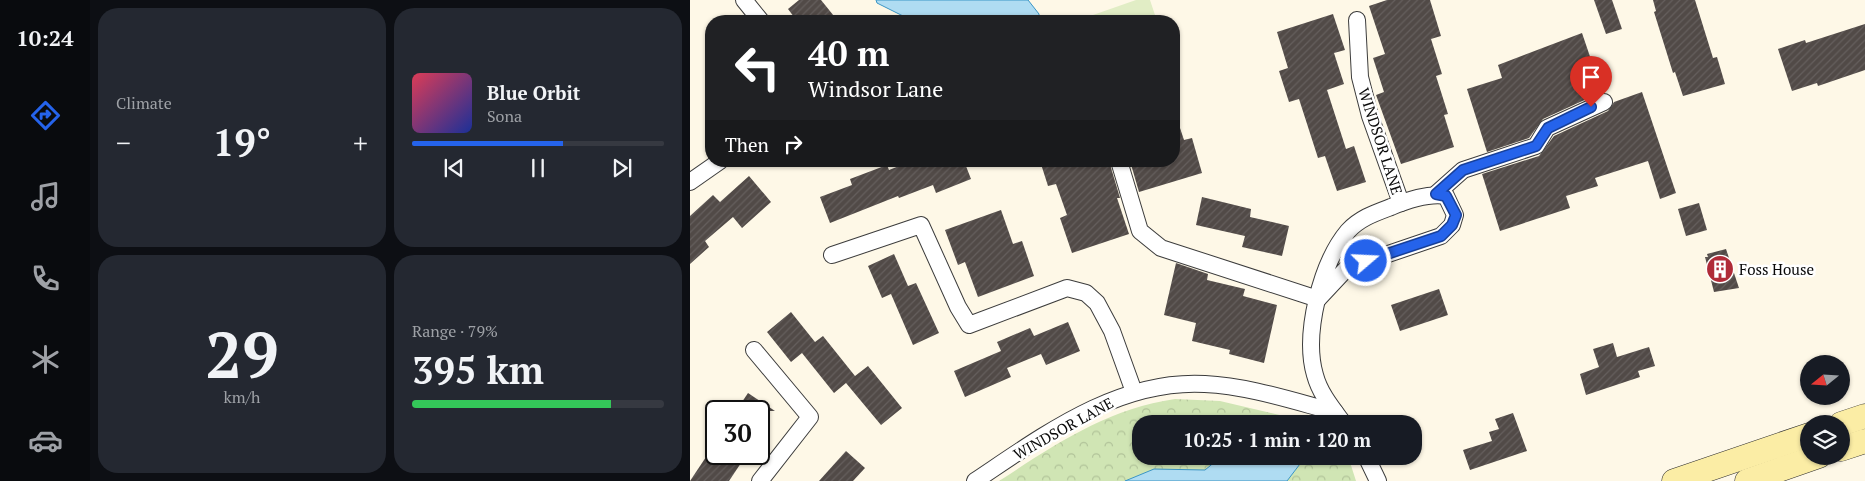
<!DOCTYPE html>
<meta charset="utf-8">
<style>
body{margin:0;font-family:"PT Serif",serif;background:#242831;color:#f1f3f6;height:100vh;display:flex;flex-direction:column;font-size:19px;white-space:nowrap}
*{box-sizing:border-box;margin:0}
p{font-size:16px;color:#9ea1a6}
.icon{flex:none;width:28px;height:28px;fill:none;stroke:currentColor;stroke-width:2;stroke-linecap:round;stroke-linejoin:round}
.map{position:relative;flex:1;overflow:hidden}
.side{display:flex;flex-direction:column;gap:8px;padding:8px;background:#0d0f14;width:600px}
.side>*{flex:none}
.top-card{position:absolute;left:15px;top:15px;width:475px;height:152px;border-radius:20px;box-shadow:0 1px 4px #0004;background:#202124;color:#fff;overflow:hidden}
.needle{width:32px;rotate:252deg}
.controls{position:absolute;left:1110px;top:355px;display:grid;gap:10px}
.controls a{display:grid;place-items:center;width:50px;height:50px;border-radius:50%;background:#171b24;box-shadow:0 1px 4px #0004;font-size:25px}
.speed{position:absolute;left:15px;top:400px;display:flex;gap:10px;font-size:25px;font-weight:700;text-align:center}
.speed>*{display:grid;place-content:center;width:65px;height:65px;border-radius:50%;background:#171b24;box-shadow:0 1px 4px #0004;line-height:1}
.speed .limit{border:2px solid #111;border-radius:8px;background:#fff;color:#111}
.pin{position:absolute;display:grid;place-items:center;width:42px;height:42px;color:#fff;margin:-51px -21px;border-radius:50% 50% 50% 0;rotate:-45deg;box-shadow:0 0 5px #0007}
.pin .icon{rotate:45deg}
.me{position:absolute;width:55px;margin:-28px;rotate:71deg;stroke-linejoin:round;filter:drop-shadow(0 0 4px #0008)}
.turn{display:flex;align-items:center;gap:18px;height:105px;padding:0 20px;font-size:22px}
.turn .icon{width:65px;height:65px;stroke-width:2.5}
.turn b{display:block;font-size:35px;line-height:42px}
.then{display:flex;align-items:center;height:48px;padding:0 20px;background:#0003;gap:10px;font-size:19px}
.big{font-size:38px;font-weight:600;line-height:1.1}
.side .card{flex:1;display:flex;flex-direction:column;justify-content:center;gap:8px;min-width:0;padding:0 18px;border-radius:20px;background:#242831}
.side .dial{align-items:center;gap:0}
.dial b{font-size:65px;line-height:1}
.song{display:flex;align-items:center;gap:15px}
.cover{width:60px;height:60px;border-radius:8px;background:linear-gradient(135deg,hsl(350 70% 55%),hsl(230 70% 35%))}
.played{height:5px;border-radius:2px;background:linear-gradient(90deg,#2563eb 60%,#363941 60%)}
.keys{display:flex;justify-content:space-around;direction:ltr}
.heat{display:flex;justify-content:space-between;align-items:center;font-size:28px;direction:ltr}
.charge{height:8px;border-radius:4px;background:linear-gradient(90deg,#34c759 79%,#363941 0)}
.side .tiles{flex:1;display:grid;gap:8px;grid-template-columns:repeat(2,1fr)}
.trip{position:absolute;left:442px;top:415px;width:290px;height:50px;border-radius:20px;background:#171b24;box-shadow:0 1px 4px #0004;font-weight:600;line-height:50px;text-align:center}
main{display:flex;flex:1;min-height:0}
.tabs{display:flex;flex-direction:column;width:90px;justify-content:space-around;align-items:center;background:#090b0e;color:#9ea1a6}
.tabs .icon{width:35px;height:35px}
.tabs .on{color:#2563eb}
.tabs b{font-size:22px;color:#f1f3f6}
.map>svg:first-child{display:block}
.park{fill:url(#park-crowns)}
.pitch{fill:#e1edc5}
.water{fill:#afdcf2;stroke:#3a95c5}
.building{fill:url(#building-hatch)}
.lines{fill:none;stroke-linecap:round;stroke-linejoin:round}
.minor-casing{stroke:#3c3c3c;stroke-width:18}
.secondary-casing{stroke:#2b2b2b;stroke-width:25}
.minor{stroke:#fff;stroke-width:16}
.secondary{stroke:#fbeda5;stroke-width:24}
.route-casing{stroke:#184099;stroke-width:12}
.route{stroke:#2563eb;stroke-width:9}
.labels{text-anchor:middle;dominant-baseline:central;stroke-width:5;stroke-linejoin:round;paint-order:stroke}
.street-label{font-size:15px;fill:#090909;stroke:#fff}
.poi-label{font-size:15px;fill:#090909;stroke:#fff;text-anchor:start}
</style>
<main>
<nav class="tabs">
<b>10:24</b>
<svg class="icon on" aria-label="directions" viewBox="0 0 24 24"><path d="M12 3l9 9-9 9-9-9zM9 14v-3h6M13 9l2 2-2 2"/></svg>
<svg class="icon" aria-label="music" viewBox="0 0 24 24"><path d="M9 18V5l10-2v13"/><circle cx="6" cy="18" r="3"/><circle cx="16" cy="16" r="3"/></svg>
<svg class="icon" aria-label="phone" viewBox="0 0 24 24"><path d="M5 4h4l2 5-3 2q2 4 5 5l2-3 5 2v4C11 20 4 13 5 4z"/></svg>
<svg class="icon" aria-label="climate" viewBox="0 0 24 24"><path d="M12 3v18M4 7l16 10M4 17L20 7"/></svg>
<svg class="icon" aria-label="car" viewBox="0 0 24 24"><path d="M5 17H2v-5l4-1 3-4h7l3 4 3 1v5h-3M9 17h6M6 11h13"/><circle cx="7" cy="17" r="2"/><circle cx="17" cy="17" r="2"/></svg>
</nav>
<section class="side">
<div class="tiles">
<div class="card"><p>Climate</p>
<div class="heat"><a>−</a><b class="big">19°</b><a>+</a></div>
</div>
<div class="card">
<div class="song"><i class="cover"></i><div><b>Blue Orbit</b><p>Sona</p></div></div>
<div class="played"></div>
<div class="keys"><svg class="icon" aria-label="previous" viewBox="0 0 24 24"><path d="M18 5L8 12l10 7zM5 5v14"/></svg><svg class="icon" aria-label="pause" viewBox="0 0 24 24"><path d="M8 5v14M16 5v14"/></svg><svg class="icon" aria-label="next" viewBox="0 0 24 24"><path d="M6 5l10 7-10 7zM19 5v14"/></svg></div>
</div>
<div class="card dial"><b>29</b><p>km/h</p></div>
<div class="card"><p>Range · 79%</p><b class="big">395 km</b><div class="charge"></div></div>
</div>
</section>
<div class="map">
<svg width="1175" height="481" viewBox="0 0 1175 481">
<defs>
<pattern id="park-crowns" width="20" height="18" patternUnits="userSpaceOnUse" patternTransform="scale(1.25)"><rect width="20" height="18" fill="#d0e5b4"/><path d="M2 6a3 3 0 1 1 6 0M12 15a3 3 0 1 1 6 0" fill="none" stroke="#b1c399"/></pattern>
<pattern id="building-hatch" width="6" height="6" patternUnits="userSpaceOnUse" patternTransform="scale(1.25)"><rect width="6" height="6" fill="#514a47"/><path d="M-1 1l2-2M0 6l6-6M5 7l2-2" fill="none" stroke="#655f5d"/></pattern>
</defs>
<rect width="100%" height="100%" fill="#fef8e7"/>
<path class="park" d="M485,399l45,2 97,23h-176v32h207l8,25h-357c57,-37 108,-72 176,-82z"/>
<path class="pitch" d="M446,0h14l7,21h-62l-2,-6z"/>
<g class="water">
<path d="M186,0h152l11,14v7h-129l-5,-4 -28,-14z"/>
<path d="M532,456h61l20,4 -16,21h-162l29,-12 51,1z"/>
</g>
<g class="building">
<path d="M109,0h22l17,21h-41l-9,-12z"/>
<path d="M697,0h43l11,36 -10,3 11,35 -6,2 12,38 -4,1 10,32 -53,17 -25,-69 8,-3 -11,-34 12,-4 -16,-48z"/>
<path d="M904,0h18l10,29 -16,5z"/>
<path d="M963,0h42l18,58 4,-1 8,27 -42,12 -8,-24 -2,1 -19,-61 2,-1z"/>
<path d="M643,14l12,36 -11,3 10,31 -17,6 19,59 8,-3 12,36 -29,9 -12,-35 -7,2 -19,-59 -10,3 -10,-31 9,-3 -11,-36z"/>
<path d="M1175,24v46l-47,16 -1,-3 -25,8 -14,-42 27,-9 1,3z"/>
<path d="M892,33l20,59 -59,27 -14,19 -42,14 -20,-63 35,-11 -4,-13z"/>
<path d="M952,92l34,101 -16,6 -12,-38 -53,17 3,8 -32,10 4,12 -70,23 -18,-57 57,-18 15,-20 54,-25 6,-9z"/>
<path d="M484,116h2l8,24 8,-2 10,35 -63,19 -9,-31h44z"/>
<path d="M222,161h52l7,18 -35,14 -3,-8 -34,13 -1,-2 -68,27 -10,-26 32,-12 -2,-6 37,-14 2,5z"/>
<path d="M350,161h69l11,37h-3l12,36 -57,19 -12,-35 7,-3 -11,-31 -8,2z"/>
<path d="M59,176l22,26 -29,26 -9,-11 -28,24 4,6 -19,17v-48l23,-21 7,7z"/>
<path d="M512,197l49,12 -1,8 39,9 -7,30 -40,-9 3,-11 -49,-11z"/>
<path d="M1009,203l8,27 -21,6 -8,-27z"/>
<path d="M311,210l12,34 9,-3 12,35 -56,21 -13,-35 -7,3 -13,-35z"/>
<path d="M1036,249l13,39 -25,4 -9,-35h3l-1,-3z"/>
<path d="M204,254l14,32 8,-3 23,50 -26,12 -22,-51 -9,4 -14,-32z"/>
<path d="M486,263l32,11 -1,6 38,9 -2,7 34,9 -13,58 -35,-9 1,-4 -38,-9 4,-18 -32,-8z"/>
<path d="M749,289l9,26 -48,16 -9,-26z"/>
<path d="M101,312l24,30 8,-6 32,40 13,-10 34,42 -21,17 -35,-42 -12,10 -32,-40 -11,9 -24,-30z"/>
<path d="M378,322l12,29 -34,14 -5,-11 -34,14 4,9 -46,20 -11,-26 47,-20 -4,-9 33,-14 4,8z"/>
<path d="M923,343l4,14 32,-10 6,19 -17,5 2,6 -54,18 -6,-21 19,-7 -6,-18z"/>
<path d="M58,393l27,18h-39z"/>
<path d="M823,413l14,38 -57,19 -7,-20 29,-9 -3,-9 10,-3 -4,-10z"/>
<path d="M156,451l19,17 -12,13h-34z"/>
<path d="M18,454h39l-18,27h-39z"/>
</g>
<g class="lines">
<g class="minor-casing">
<g id="minor">
<path d="M54,0l17,21"/>
<path d="M667,20l3,57 10,39 31,87"/>
<path d="M429,161l21,70 21,17 157,51"/>
<path d="M0,182l30,-21"/>
<path d="M746,194l27,-24 73,-24 11,-18 57,-26"/>
<path d="M142,255l89,-30 37,82 11,18 98,-37 19,5 11,10 15,28 22,61"/>
<path d="M628,299l29,-31 94,-32 11,-11 3,-10 -9,-19c-18,-3 -38,4 -55,11 -16,6 -31,11 -43,24 -27,32 -45,103 -33,144 5,19 18,34 29,49"/>
<path d="M64,350l56,67 -50,64"/>
<path d="M676,456l12,25"/>
<path d="M285,481c69,-46 143,-102 230,-97 43,2 88,17 130,28"/>
</g>
</g>
<g class="secondary-casing">
<g id="secondary">
<path d="M1151,424l24,-8"/>
<path d="M1151,449l24,-8"/>
<path d="M984,481l135,-46"/>
<path d="M1057,481l72,-25"/>
</g>
</g>
<use href="#minor" class="minor"/>
<use href="#secondary" class="secondary"/>
</g>
<g class="lines">
<g class="route-casing">
<path id="route" d="M676,261l75,-25 11,-11 4,-10 -10,-19 -10,-2 27,-24 73,-24 12,-18 43,-21"/>
</g>
<use href="#route" class="route"/>
</g>
<defs>
<g id="building-disc" transform="scale(1.4375)"><circle r="9.5" fill="#b02b38" stroke="#fff"/><path d="M-4-6H4V6H1V3H-1V6H-4ZM-2.5-4.3h1.7v1.8h-1.7ZM.8-4.3h1.7v1.8H.8ZM-2.5-1h1.7V.8h-1.7ZM.8-1h1.7V.8H.8Z" fill="#fff"/></g>
</defs>
<g fill-rule="evenodd">
<use href="#building-disc" x="1030" y="269"/>
</g>
<g class="labels">
<g class="street-label">
<text transform="translate(691 141) rotate(72)">WINDSOR LANE</text>
<text transform="translate(373 428) rotate(-29)">WINDSOR LANE</text>
</g>
<g class="poi-label">
<text x="1049" y="269">Foss House</text>
</g>
</g>
</svg>
<div class="controls">
<a><svg class="needle" viewBox="-14 -14 28 28"><path d="M0-13l5 13h-10z" fill="#e53935"/><path d="M0 13l5-13h-10z" fill="#9ea1a6"/></svg></a>
<a><svg class="icon" aria-label="layers" viewBox="0 0 24 24"><path d="M12 4l9 5-9 5-9-5zM3 14l9 5 9-5"/></svg></a>
</div>
<div class="speed"><div class="limit">30</div></div>
<div class="pin" style="left:901px;top:107px;background:#d93025"><svg class="icon" aria-label="arrive" viewBox="0 0 24 24"><path d="M6 21V4h12l-3 4 3 4H6"/></svg></div>
<svg class="me" style="left:676px;top:261px" viewBox="-20 -20 40 40"><circle r="17" fill="#2563eb" stroke="#fff" stroke-width="3"/><path d="M0-11L8 9 0 5-8 9z" fill="#fff"/></svg>
<div class="trip">10:25 · 1 min · 120 m</div>
<div class="top-card">
<div class="turn"><svg class="icon" aria-label="left" viewBox="0 0 24 24"><path d="M17 20v-9H6M10 6l-5 5 5 5"/></svg><div><b>40 m</b>Windsor Lane</div></div>
<div class="then">Then<svg class="icon" aria-label="right" viewBox="0 0 24 24"><path d="M7 20v-9h11M14 6l5 5-5 5"/></svg></div>
</div>
</div>
</main>
